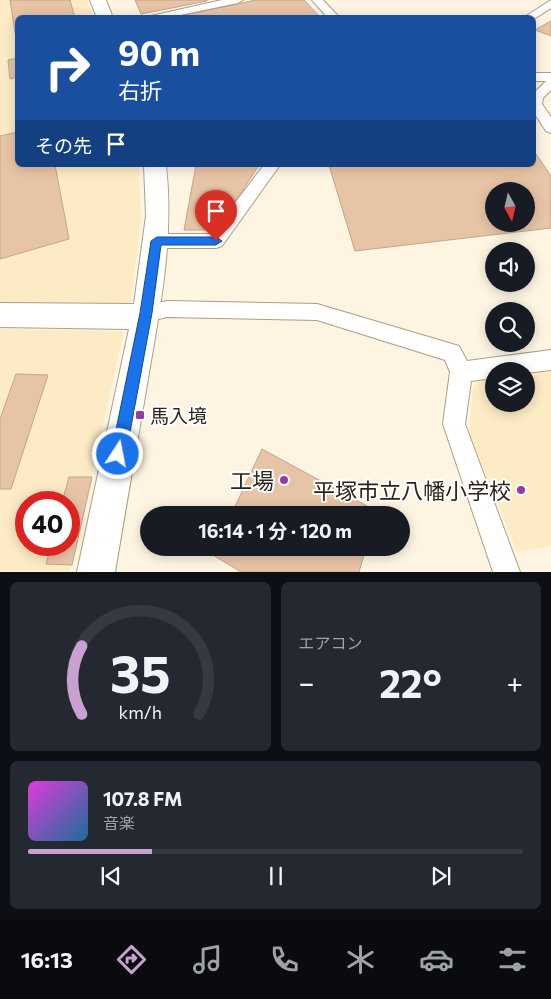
<!DOCTYPE html>
<html lang="ja">
<meta charset="utf-8">
<style>
body{margin:0;font-family:Commissioner,"Noto Sans JP",sans-serif;background:#242831;color:#f1f3f6;height:100vh;display:flex;flex-direction:column;font-size:19px;white-space:nowrap}
*{box-sizing:border-box;margin:0}
p{font-size:16px;color:#9ea1a6}
.icon{flex:none;width:28px;height:28px;fill:none;stroke:currentColor;stroke-width:2;stroke-linecap:round;stroke-linejoin:round}
.map{position:relative;height:572px;overflow:hidden}
.side{display:flex;flex-direction:column;gap:10px;padding:10px;background:#0d0f14;flex:1}
.side>*{flex:none}
.top-card{position:absolute;left:15px;top:15px;width:521px;height:152px;border-radius:8px;box-shadow:0 2px 12px #0003;background:#1a4fa0;color:#fff;overflow:hidden}
.needle{width:32px;rotate:172deg}
.buttons{position:absolute;left:485px;top:182px;display:grid;gap:10px}
.buttons a{display:grid;place-items:center;width:50px;height:50px;border-radius:50%;background:#171b24;box-shadow:0 2px 12px #0003;font-size:25px}
.speed{position:absolute;left:15px;top:491px;display:flex;gap:10px;font-size:25px;font-weight:700;text-align:center}
.speed>*{display:grid;place-content:center;width:65px;height:65px;border-radius:50%;background:#171b24;box-shadow:0 2px 12px #0003;line-height:1}
.speed .limit{border:8px solid #d22;background:#fff;color:#111}
.pin{position:absolute;display:grid;place-items:center;width:42px;height:42px;color:#fff;margin:-51px -21px;border-radius:50% 50% 50% 0;rotate:-45deg;box-shadow:0 0 5px #0007}
.pin .icon{rotate:45deg}
.me{position:absolute;width:55px;margin:-28px;rotate:11deg;stroke-linejoin:round;filter:drop-shadow(0 0 4px #0008)}
.turn{display:flex;align-items:center;gap:18px;height:105px;padding:0 20px;font-size:22px}
.turn .icon{width:65px;height:65px;stroke-width:2.5}
.turn b{display:block;font-size:35px;line-height:42px}
.then{display:flex;align-items:center;height:48px;padding:0 20px;background:#0003;gap:10px;font-size:19px}
.big{font-size:38px;font-weight:700;line-height:1.1}
.side .widget{flex:1;display:flex;flex-direction:column;justify-content:center;gap:8px;min-width:0;padding:0 18px;border-radius:8px;background:#242831}
.side .dial{align-items:center;gap:0}
.dial svg{height:130px;overflow:visible;fill:none;stroke:#363941;stroke-width:7;stroke-linecap:round;text-anchor:middle}
.dial text{fill:#f1f3f6;stroke:none}
.song{display:flex;align-items:center;gap:15px}
.cover{width:60px;height:60px;border-radius:8px;background:linear-gradient(135deg,hsl(300 70% 55%),hsl(200 70% 35%))}
.played{height:5px;border-radius:2px;background:linear-gradient(90deg,#c8a0d1 25%,#363941 25%)}
.keys{display:flex;justify-content:space-around;direction:ltr}
.heat{display:flex;justify-content:space-between;align-items:center;font-size:28px;direction:ltr}
.side .tiles{flex:1;display:grid;gap:10px;grid-template-columns:1fr 1fr}
.widget:last-child{grid-column:span 2}
.trip{position:absolute;left:140px;top:506px;width:270px;height:50px;border-radius:25px;background:#171b24;box-shadow:0 2px 12px #0003;font-weight:700;line-height:50px;text-align:center}
.dock{display:flex;height:80px;justify-content:space-around;align-items:center;background:#090b0e;color:#9ea1a6}
.dock .icon{width:35px;height:35px}
.dock .on{color:#c8a0d1}
.dock b{font-size:22px;color:#f1f3f6}
.map>svg:first-child{display:block}
.built{fill:#fdebc5;fill-rule:evenodd}
.building{fill:#e8c4a6;stroke:#c0a690;fill-rule:evenodd}
.lines{fill:none;stroke-linecap:round;stroke-linejoin:round}
.street-casing{stroke:#ad9f82;stroke-width:2}
.secondary-casing{stroke:#ad9f82;stroke-width:2}
.street{fill:#fff;fill-rule:evenodd}
.secondary{fill:#fff;fill-rule:evenodd}
.route{fill:#1a73e8;stroke:#114b97}
.poi-dot{fill:#963aa4;stroke:#fff;stroke-width:2}
.labels{text-anchor:middle;dominant-baseline:central;stroke-width:4;stroke-linejoin:round;paint-order:stroke}
.poi-label{font-size:19px;fill:#2a2419;stroke:#fff;text-anchor:start}
.near-poi-label{font-size:22px;fill:#2a2419;stroke:#fff;text-anchor:end}
</style>
<div class="map">
<svg width="551" height="572" viewBox="0 0 551 572">
<rect width="100%" height="100%" fill="#fdf4e2"/>
<g class="built">
<path d="M0,0h87l6,17 -75,1v147h121l2,56 -11,87 -130,-2z"/>
<path d="M0,329l124,2 -54,240h-70zM26,502h43v43h-43z"/>
<path d="M551,371v175l-34,6 -48,-119 4,-46 6,-5 15,-3v25h32v-29z"/>
</g>
<g class="building">
<path d="M10,0h60l5,18h-57v15h-3z"/>
<path d="M135,0h72v1l-66,13z"/>
<path d="M256,0h48l17,18h-151z"/>
<path d="M551,21v15l-16,-6z"/>
<path d="M18,58v19l-8,2 -2,-19z"/>
<path d="M18,132v33h37l14,74 -69,20v-123z"/>
<path d="M534,151l17,25v52l-196,23 -26,-86h205zM494,191h32v33h-32z"/>
<path d="M196,165h63l-42,65h-33z"/>
<path d="M16,374l32,1 -37,114h-11v-70z"/>
<path d="M262,449l116,63 -1,3h-146z"/>
<path d="M69,477h23l-20,88 -26,-1 5,-19h18v-43h-7z"/>
<path d="M216,548h150l-7,24h-118l-28,-17z"/>
</g>
<g class="lines">
<g class="street-casing">
<g id="street">
<path d="M222,0h21l-5,3 -72,15h-24z"/>
<path d="M312,0h11l17,18h-12z"/>
<path d="M551,0v8l-17,11 -11,-1z"/>
<path d="M534,73h17v17l-8,8 -1,6 9,13v16l-5,-2 -12,-18v-20l12,-12h-12z"/>
<path d="M264,165h16l-58,81 -6,2h-59l-6,-2 -3,-5 3,-5 6,-2h54z"/>
<path d="M167,301l150,3 142,42 8,15 84,-11v20l-25,3v-2h-32v7l-23,3 -6,43 55,148h-27l-50,-148 7,-52 -5,-12 -128,-40 -150,-3 -21,5 -7,-3 -3,-6 3,-6z"/>
</g>
</g>
<g class="secondary-casing">
<g id="secondary">
<path d="M90,0h16l7,18h-16z"/>
<path d="M144,165h22c8,71 -5,138 -17,208 -11,66 -23,132 -34,199h-38l52,-243 -129,-2v-24l134,1 12,-88z"/>
</g>
</g>
<use href="#street" class="street"/>
<use href="#secondary" class="secondary"/>
</g>
<path class="route" d="M157,237h59l6,4 -6,4h-55l-9,68 -26,141 -3,6 -5,2 -5,-2 -2,-6 29,-141 11,-72z"/>
<g class="poi-dot">
<rect x="135" y="410" width="10" height="10" rx="2.5"/>
<circle cx="284" cy="480" r="5"/>
<circle cx="521" cy="490" r="5"/>
</g>
<g class="labels">
<g class="poi-label">
<text x="150" y="415">馬入境</text>
</g>
<g class="near-poi-label">
<text x="274" y="480">工場</text>
<text x="511" y="490">平塚市立八幡小学校</text>
</g>
</g>
</svg>
<div class="buttons">
<a><svg class="needle" viewBox="-14 -14 28 28"><path d="M0-13l5 13h-10z" fill="#e53935"/><path d="M0 13l5-13h-10z" fill="#9ea1a6"/></svg></a>
<a><svg class="icon" aria-label="sound" viewBox="0 0 24 24"><path d="M4 9h4l5-4v14l-5-4H4zM17 9q2 3 0 6"/></svg></a>
<a><svg class="icon" aria-label="search" viewBox="0 0 24 24"><circle cx="10" cy="10" r="6"/><path d="M15 15l6 6"/></svg></a>
<a><svg class="icon" aria-label="layers" viewBox="0 0 24 24"><path d="M12 4l9 5-9 5-9-5zM3 14l9 5 9-5"/></svg></a>
</div>
<div class="speed"><div class="limit">40</div></div>
<div class="pin" style="left:216px;top:241px;background:#d93025"><svg class="icon" aria-label="arrive" viewBox="0 0 24 24"><path d="M6 21V4h12l-3 4 3 4H6"/></svg></div>
<svg class="me" style="left:118px;top:454px" viewBox="-20 -20 40 40"><circle r="17" fill="#1a73e8" stroke="#fff" stroke-width="3"/><path d="M0-11L8 9 0 5-8 9z" fill="#fff"/></svg>
<div class="trip">16:14 · 1 分 · 120 m</div>
<div class="top-card">
<div class="turn"><svg class="icon" aria-label="right" viewBox="0 0 24 24"><path d="M7 20v-9h11M14 6l5 5-5 5"/></svg><div><b>90 m</b>右折</div></div>
<div class="then">その先<svg class="icon" aria-label="arrive" viewBox="0 0 24 24"><path d="M6 21V4h12l-3 4 3 4H6"/></svg></div>
</div>
</div>
<section class="side">
<div class="tiles">
<div class="widget dial"><svg viewBox="0 0 100 80">
<path d="M14 69A42 42 0 1 1 86 69"/>
<path d="M14 69A42 42 0 0 1 14 27" stroke="#c8a0d1"/>
<text x="50" y="56" font-size="32" font-weight="700">35</text>
<text x="50" y="72" font-size="11">km/h</text>
</svg></div>
<div class="widget"><p>エアコン</p>
<div class="heat"><a>−</a><b class="big">22°</b><a>+</a></div>
</div>
<div class="widget">
<div class="song"><i class="cover"></i><div><b>107.8 FM</b><p>音楽</p></div></div>
<div class="played"></div>
<div class="keys"><svg class="icon" aria-label="previous" viewBox="0 0 24 24"><path d="M18 5L8 12l10 7zM5 5v14"/></svg><svg class="icon" aria-label="pause" viewBox="0 0 24 24"><path d="M8 5v14M16 5v14"/></svg><svg class="icon" aria-label="next" viewBox="0 0 24 24"><path d="M6 5l10 7-10 7zM19 5v14"/></svg></div>
</div>
</div>
</section>
<nav class="dock">
<b>16:13</b>
<svg class="icon on" aria-label="directions" viewBox="0 0 24 24"><path d="M12 3l9 9-9 9-9-9zM9 14v-3h6M13 9l2 2-2 2"/></svg>
<svg class="icon" aria-label="music" viewBox="0 0 24 24"><path d="M9 18V5l10-2v13"/><circle cx="6" cy="18" r="3"/><circle cx="16" cy="16" r="3"/></svg>
<svg class="icon" aria-label="phone" viewBox="0 0 24 24"><path d="M5 4h4l2 5-3 2q2 4 5 5l2-3 5 2v4C11 20 4 13 5 4z"/></svg>
<svg class="icon" aria-label="climate" viewBox="0 0 24 24"><path d="M12 3v18M4 7l16 10M4 17L20 7"/></svg>
<svg class="icon" aria-label="car" viewBox="0 0 24 24"><path d="M5 17H2v-5l4-1 3-4h7l3 4 3 1v5h-3M9 17h6M6 11h13"/><circle cx="7" cy="17" r="2"/><circle cx="17" cy="17" r="2"/></svg>
<svg class="icon" aria-label="filters" viewBox="0 0 24 24"><path d="M4 7h16M4 17h16"/><circle cx="9" cy="7" r="2"/><circle cx="15" cy="17" r="2"/></svg>
</nav>
